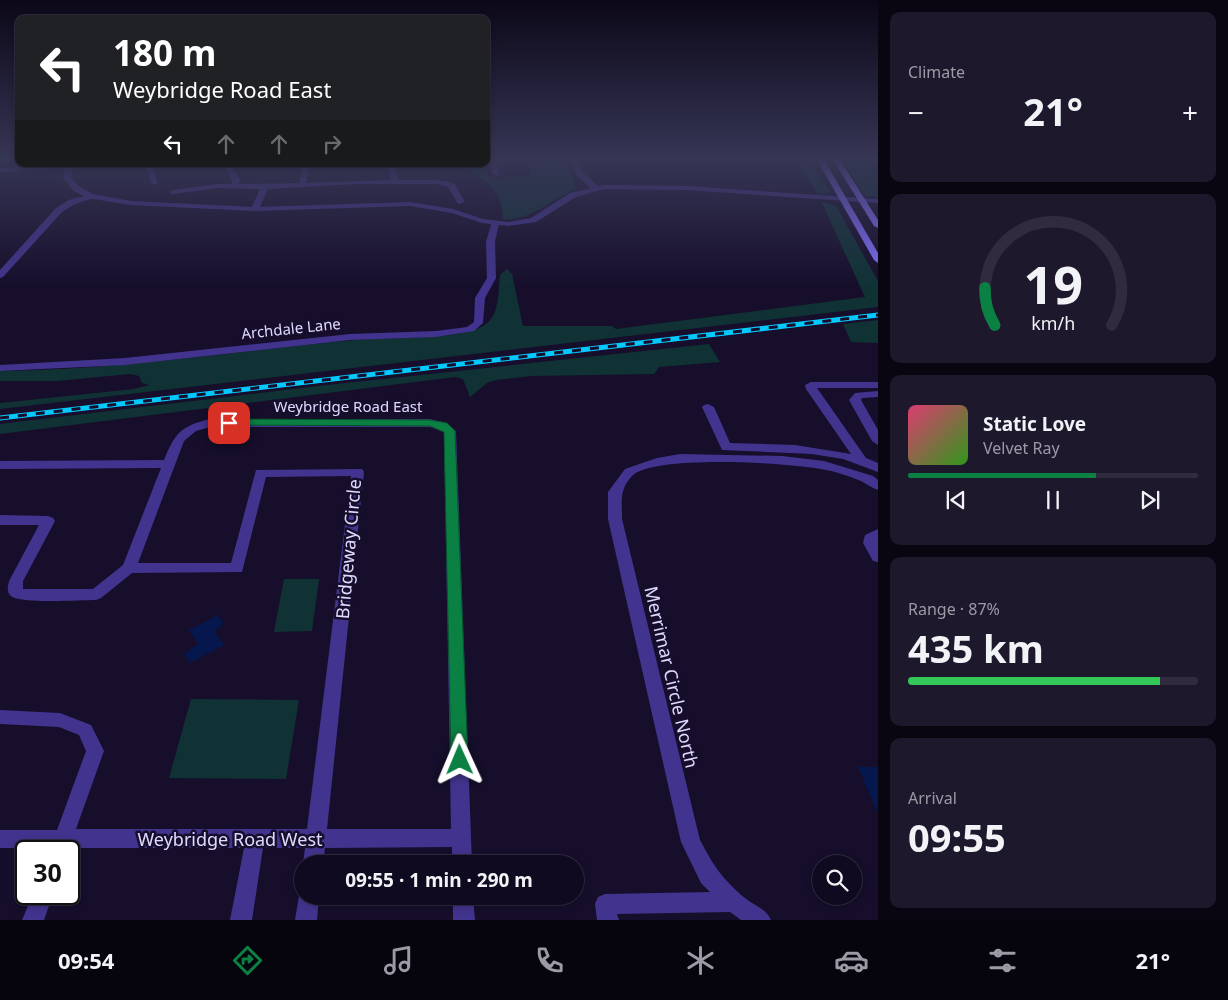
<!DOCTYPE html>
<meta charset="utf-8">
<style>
body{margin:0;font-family:"Noto Sans",sans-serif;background:#1e182d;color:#f1f3f6;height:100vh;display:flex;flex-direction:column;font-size:19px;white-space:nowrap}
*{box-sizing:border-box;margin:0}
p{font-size:16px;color:#9c9aa5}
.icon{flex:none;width:28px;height:28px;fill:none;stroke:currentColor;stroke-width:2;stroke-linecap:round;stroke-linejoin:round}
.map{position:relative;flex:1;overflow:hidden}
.details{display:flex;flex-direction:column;gap:12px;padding:12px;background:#090612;width:350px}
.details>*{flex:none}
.top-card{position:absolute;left:15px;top:15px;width:475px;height:152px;border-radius:10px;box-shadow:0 2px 8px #0003,0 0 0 1px #302b3e;background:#202124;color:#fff;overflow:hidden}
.tools{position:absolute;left:812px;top:855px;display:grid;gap:10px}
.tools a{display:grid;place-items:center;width:50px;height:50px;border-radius:50%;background:#100a20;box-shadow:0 2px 8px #0003,0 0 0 1px #302b3e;font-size:25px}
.speed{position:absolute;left:15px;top:840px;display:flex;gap:10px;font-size:25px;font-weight:700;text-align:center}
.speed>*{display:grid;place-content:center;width:65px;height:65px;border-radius:50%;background:#100a20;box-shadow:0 2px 8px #0003,0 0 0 1px #302b3e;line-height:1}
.speed .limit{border:2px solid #111;border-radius:8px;background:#fff;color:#111}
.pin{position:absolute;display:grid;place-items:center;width:42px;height:42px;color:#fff;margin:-21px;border-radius:10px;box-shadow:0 2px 8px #0006}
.me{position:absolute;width:55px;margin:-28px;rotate:359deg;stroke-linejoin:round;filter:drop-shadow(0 0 4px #0008)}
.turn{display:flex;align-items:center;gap:18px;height:105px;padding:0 15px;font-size:22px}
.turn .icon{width:65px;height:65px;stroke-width:2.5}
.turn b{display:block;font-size:35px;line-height:42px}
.lanes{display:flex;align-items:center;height:48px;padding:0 15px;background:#0003;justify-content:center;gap:25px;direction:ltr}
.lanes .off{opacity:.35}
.big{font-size:38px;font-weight:700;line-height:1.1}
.details .card{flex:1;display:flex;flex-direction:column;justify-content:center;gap:8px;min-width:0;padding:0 18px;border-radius:10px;background:#1e182d}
.details .dial{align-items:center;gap:0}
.dial svg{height:130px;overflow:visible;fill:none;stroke:#302b3e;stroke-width:7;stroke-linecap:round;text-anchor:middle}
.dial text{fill:#f1f3f6;stroke:none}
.song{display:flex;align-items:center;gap:15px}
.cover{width:60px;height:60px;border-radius:8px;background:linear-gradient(135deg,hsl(340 70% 55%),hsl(110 70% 35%))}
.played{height:5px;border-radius:2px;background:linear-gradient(90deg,#0b8043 65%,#302b3e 65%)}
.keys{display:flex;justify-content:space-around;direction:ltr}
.heat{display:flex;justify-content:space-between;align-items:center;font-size:28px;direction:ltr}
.charge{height:8px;border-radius:4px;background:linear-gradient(90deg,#34c759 87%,#302b3e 0)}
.trip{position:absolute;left:294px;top:855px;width:290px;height:50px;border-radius:25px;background:#100a20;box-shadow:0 2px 8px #0003,0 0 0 1px #302b3e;font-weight:700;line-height:50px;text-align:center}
.dock{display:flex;height:80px;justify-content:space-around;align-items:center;background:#06040d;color:#9c9aa5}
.dock .icon{width:35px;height:35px}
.dock .on{color:#0b8043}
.dock b{font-size:22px;color:#f1f3f6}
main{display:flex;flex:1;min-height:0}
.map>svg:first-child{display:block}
.green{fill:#103235}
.water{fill:#05174c}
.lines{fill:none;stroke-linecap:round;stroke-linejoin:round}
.minor{fill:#42348e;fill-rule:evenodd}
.tertiary{fill:#42348e;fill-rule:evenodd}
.secondary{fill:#826fff;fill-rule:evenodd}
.rail-casing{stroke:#04c9ff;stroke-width:5}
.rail{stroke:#160e2b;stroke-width:3;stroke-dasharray:9;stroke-linecap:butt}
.route{fill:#0b8043;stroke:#07532c}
.labels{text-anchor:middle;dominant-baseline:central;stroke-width:5;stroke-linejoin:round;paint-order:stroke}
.street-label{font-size:15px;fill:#e1d8ff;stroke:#160e2b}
.near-street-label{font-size:18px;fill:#e1d8ff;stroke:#160e2b}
</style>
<main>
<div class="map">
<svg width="878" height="920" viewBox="0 0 878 920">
<rect width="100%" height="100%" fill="#160e2b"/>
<g class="green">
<path d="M528,158h38l10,31c-28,11 -40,30 -73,31 -1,-35 -20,-41 -48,-56h29l2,10 13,6 7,-3 25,-1z"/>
<path d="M796,158h15l-1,7 20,26 -2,2 -10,2z"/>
<path d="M841,158h20l17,15v24l-13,-1z"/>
<path d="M821,201l15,5 42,75v26l-878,102v-6l134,-14 15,-4 -7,-2 -3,-7 -9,-2 -73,7h-57v-10c119,-1 237,-20 355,-31 30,-3 109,1 131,-16 14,-10 12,-33 14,-49l7,-6 5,5 11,52h89l4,3 249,-32z"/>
<path d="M878,320v23l-27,-1 -8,-18z"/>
<path d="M709,344l11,18 -61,5 -5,7 -123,2 -35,4 -9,3 -17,14 -7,-18 -8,-2 -455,57v-10l318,-38z"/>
<path d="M284,579h35l-7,52 -38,1z"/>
<path d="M191,699l108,1 -13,79 -117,-1z"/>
</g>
<g class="water">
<path d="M218,615l6,9 -10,7 10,14 -34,18 -6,-9 14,-10 -9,-14z"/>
<path d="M858,767h20v45h-1z"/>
</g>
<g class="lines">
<g class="minor">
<path d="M491,158h6l2,18 -7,-2z"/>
<path d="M571,158h7l4,13 16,15v4h-6l-16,-16z"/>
<path d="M145,164h7l6,21 -7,-2z"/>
<path d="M224,164h6l10,16 -1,4 60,-1 4,-19h7l-4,19 85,-3 -4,-16h7l4,16h39l17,3 11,19 -7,2 -10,-17 -11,-3h-81l-88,5 -9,20 -4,2 -4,-2 9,-20 -42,-1 -45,6 -4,-2 4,-2 45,-6h14v-4z"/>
<path d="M91,194h3v4l-19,6 -13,8 -59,65 -3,1v-8l56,-62 13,-8z"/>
<path d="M859,198l19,1v4l-19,-1z"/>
<path d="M492,221l7,2 -4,19 1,36 -11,20 -2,25 -9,8 -38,6 -86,3 -225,25 -125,6v-6l125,-7 225,-24 86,-3 31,-4 7,-5 1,-24 12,-20 -1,-36z"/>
<path d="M811,382h67v6h-61l49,70 12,5v9l-35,-13 -31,-5 -90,-4 -20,-43 2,-2 4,-1 6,3 16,36 65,2 56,9 -45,-65 -1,-4z"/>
<path d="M878,391v6l-16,1 -1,2 17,30v15l-6,-4 -23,-41 6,-7z"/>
<path d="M210,419h220l17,4 9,8 16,433h-20v-17l-127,1 -2,16h-20l2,-16h-42l-11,72h-22l14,-72h-174l-1,3h-20l1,-3h-50v-18h57l29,-79 -7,-16 -20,-8 -59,-3v-14l60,3 31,12 13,26 -28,78h231l44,-353 -85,1 -24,95 -110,1 -31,25 -5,2c-16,0 -76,4 -85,-4 -5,-4 -3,-10 -2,-15l30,-56h-39v-10l48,1 5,2 2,3 -32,60v8h70l30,-24 38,-97 -161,1v-8l164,-1c11,-27 17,-34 46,-41zM210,427h220l14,5 7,397h-124l37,-357 -2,-3 -106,1 -25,93h-93l46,-122 12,-10z"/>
<path d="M680,454l102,2 42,5 49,15 5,4v10c-6,-2 -11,-6 -17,-9 -12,-5 -27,-10 -40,-12 -32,-6 -167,-15 -189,7 -13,14 -10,25 -10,43l78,321c13,25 23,40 45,58 9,8 21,10 26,22h-30l-11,-8 -113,2 2,6h-22l-2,-16 3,-7 7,-3 105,-2 -9,-9 -20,-41 -73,-323v-27l17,-23 32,-11z"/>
<path d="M878,529v33l-5,-1 -10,-18 2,-8z"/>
<path d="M302,888v8h17l-2,24h-22l4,-24z"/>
<path d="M33,894h20l-9,26h-22z"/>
<path d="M453,896h20l2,24h-22z"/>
</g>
<path class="tertiary" d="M73,164h38l-3,2 -35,2 -2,10 9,9 13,7 38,7 124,6 155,-5 43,7 30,10 25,3 23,-4 39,-25 34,-8 83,1 175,12 4,2 -4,2 -175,-12 -83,-1 -28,8 -40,25 -28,4 -26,-3 -30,-10 -42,-7 -155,5 -124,-6 -43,-7 -14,-7 -11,-13 2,-10 -65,4v-4z"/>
<g class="secondary">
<path d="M816,158h7l55,95v10l-4,-3z"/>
<path d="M832,158h7l39,62v8l-4,-2z"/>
</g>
<g class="rail-casing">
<path id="rail" d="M0,418l878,-103"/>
</g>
<use href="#rail" class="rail"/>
</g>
<linearGradient id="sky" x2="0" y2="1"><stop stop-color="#0c0818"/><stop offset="0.55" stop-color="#363655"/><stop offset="1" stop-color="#363655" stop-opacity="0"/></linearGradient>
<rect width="878" height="287" fill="url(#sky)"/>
<path class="route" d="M229,419l201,1 17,3 8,8 13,329 -3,5 -5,2 -6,-2 -3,-5 -7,-328 -14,-6 -205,-1 -2,-2z"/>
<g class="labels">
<g class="street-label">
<text transform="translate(291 328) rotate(-6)">Archdale Lane</text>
<text x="348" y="406">Weybridge Road East</text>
</g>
<g class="near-street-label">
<text transform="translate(348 549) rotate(-85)">Bridgeway Circle</text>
<text transform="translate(672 677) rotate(77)">Merrimar Circle North</text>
<text x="230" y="839">Weybridge Road West</text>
</g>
</g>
</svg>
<div class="tools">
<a><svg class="icon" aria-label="search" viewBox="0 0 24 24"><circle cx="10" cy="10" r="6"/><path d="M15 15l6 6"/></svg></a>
</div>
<div class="speed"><div class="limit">30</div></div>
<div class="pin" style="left:229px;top:423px;background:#d93025"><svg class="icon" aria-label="arrive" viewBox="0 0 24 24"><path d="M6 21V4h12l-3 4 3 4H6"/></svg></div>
<svg class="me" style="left:460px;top:760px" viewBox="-20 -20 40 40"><path d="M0-17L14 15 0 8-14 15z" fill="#0b8043" stroke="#fff" stroke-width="4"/></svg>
<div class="trip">09:55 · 1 min · 290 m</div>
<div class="top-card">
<div class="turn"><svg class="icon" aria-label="left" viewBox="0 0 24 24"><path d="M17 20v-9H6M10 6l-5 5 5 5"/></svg><div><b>180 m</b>Weybridge Road East</div></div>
<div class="lanes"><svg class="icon" aria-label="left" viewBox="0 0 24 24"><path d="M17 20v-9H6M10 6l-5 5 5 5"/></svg><svg class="icon off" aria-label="ahead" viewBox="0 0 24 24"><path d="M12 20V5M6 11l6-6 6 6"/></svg><svg class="icon off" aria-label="ahead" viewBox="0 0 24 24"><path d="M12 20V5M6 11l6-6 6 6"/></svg><svg class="icon off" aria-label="right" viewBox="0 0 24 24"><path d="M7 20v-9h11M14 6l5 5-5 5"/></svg></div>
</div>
</div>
<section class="details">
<div class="card"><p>Climate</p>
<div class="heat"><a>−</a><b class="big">21°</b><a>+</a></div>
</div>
<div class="card dial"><svg viewBox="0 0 100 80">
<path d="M14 69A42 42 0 1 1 86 69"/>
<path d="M14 69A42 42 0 0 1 8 46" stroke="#0b8043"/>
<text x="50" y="56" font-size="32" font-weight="700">19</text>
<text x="50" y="72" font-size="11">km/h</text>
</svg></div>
<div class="card">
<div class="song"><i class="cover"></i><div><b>Static Love</b><p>Velvet Ray</p></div></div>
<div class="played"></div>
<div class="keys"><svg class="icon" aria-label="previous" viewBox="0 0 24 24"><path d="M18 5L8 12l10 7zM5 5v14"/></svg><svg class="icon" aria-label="pause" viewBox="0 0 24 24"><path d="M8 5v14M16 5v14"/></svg><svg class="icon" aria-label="next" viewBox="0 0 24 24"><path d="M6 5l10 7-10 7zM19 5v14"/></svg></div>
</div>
<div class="card"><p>Range · 87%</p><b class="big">435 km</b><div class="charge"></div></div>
<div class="card"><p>Arrival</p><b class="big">09:55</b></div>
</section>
</main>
<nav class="dock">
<b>09:54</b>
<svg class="icon on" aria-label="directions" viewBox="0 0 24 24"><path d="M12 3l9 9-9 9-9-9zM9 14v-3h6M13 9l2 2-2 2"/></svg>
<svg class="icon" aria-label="music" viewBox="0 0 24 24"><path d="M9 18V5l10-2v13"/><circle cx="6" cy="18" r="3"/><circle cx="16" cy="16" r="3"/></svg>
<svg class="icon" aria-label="phone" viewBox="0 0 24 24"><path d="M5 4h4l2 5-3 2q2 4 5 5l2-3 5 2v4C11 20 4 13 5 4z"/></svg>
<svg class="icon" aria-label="climate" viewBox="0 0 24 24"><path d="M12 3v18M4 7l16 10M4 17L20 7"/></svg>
<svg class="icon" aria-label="car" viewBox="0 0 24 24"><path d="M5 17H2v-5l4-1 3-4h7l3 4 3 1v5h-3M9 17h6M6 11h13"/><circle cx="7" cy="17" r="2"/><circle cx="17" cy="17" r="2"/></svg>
<svg class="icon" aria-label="filters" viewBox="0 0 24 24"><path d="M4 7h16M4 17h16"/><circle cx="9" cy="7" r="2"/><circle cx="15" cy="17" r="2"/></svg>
<b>21°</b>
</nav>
